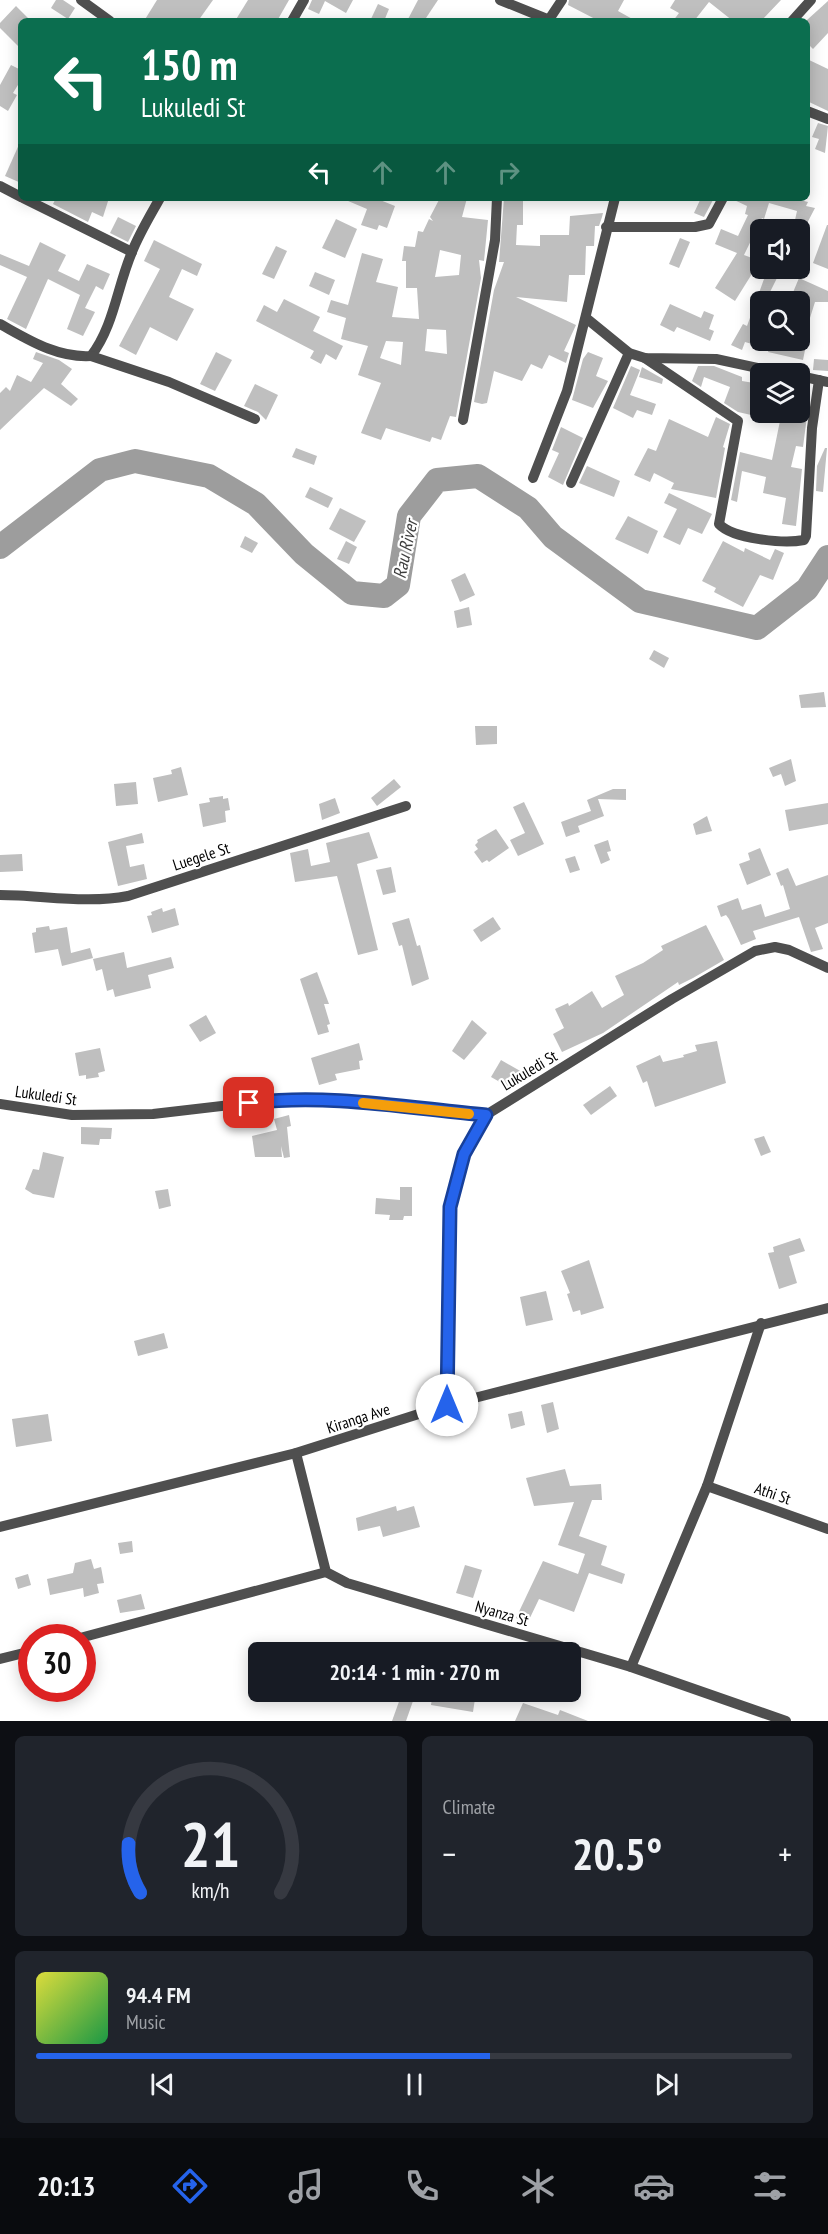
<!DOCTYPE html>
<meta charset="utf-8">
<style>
body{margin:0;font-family:"PT Sans Narrow",sans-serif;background:#20242c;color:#f1f3f6;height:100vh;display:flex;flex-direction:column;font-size:22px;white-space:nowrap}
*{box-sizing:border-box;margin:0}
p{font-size:20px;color:#9ea1a6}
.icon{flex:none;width:33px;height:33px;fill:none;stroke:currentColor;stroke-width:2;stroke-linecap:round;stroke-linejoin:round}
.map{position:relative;height:1721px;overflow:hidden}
.drawer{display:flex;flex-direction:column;gap:15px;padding:15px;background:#0d0f14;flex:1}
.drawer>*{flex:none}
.hud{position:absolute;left:18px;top:18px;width:792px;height:183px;border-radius:9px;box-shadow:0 3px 15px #0003;background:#0b6e4f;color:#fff;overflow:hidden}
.controls{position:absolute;left:750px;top:219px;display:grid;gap:12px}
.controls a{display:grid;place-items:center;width:60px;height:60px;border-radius:9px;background:#171b24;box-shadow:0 3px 15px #0003;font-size:30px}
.speed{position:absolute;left:18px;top:1624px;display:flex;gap:12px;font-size:30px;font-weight:700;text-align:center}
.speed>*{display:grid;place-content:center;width:78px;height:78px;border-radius:50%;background:#171b24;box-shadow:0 3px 15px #0003;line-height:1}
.speed .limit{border:9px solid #d22;background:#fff;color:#111}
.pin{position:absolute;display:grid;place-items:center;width:51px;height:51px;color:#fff;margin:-26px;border-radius:12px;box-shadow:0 3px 9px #0006}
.me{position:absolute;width:66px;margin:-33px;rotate:0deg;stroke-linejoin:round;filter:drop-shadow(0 0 4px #0008)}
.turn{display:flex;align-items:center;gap:21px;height:126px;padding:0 24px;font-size:27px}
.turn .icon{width:78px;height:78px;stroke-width:2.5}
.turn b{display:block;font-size:42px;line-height:51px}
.lanes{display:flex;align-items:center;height:57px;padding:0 24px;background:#0003;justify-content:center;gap:30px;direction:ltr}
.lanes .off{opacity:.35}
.big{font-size:45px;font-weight:700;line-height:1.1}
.drawer .card{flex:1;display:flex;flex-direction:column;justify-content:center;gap:9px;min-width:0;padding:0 21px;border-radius:9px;background:#20242c}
.drawer .dial{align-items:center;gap:0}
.dial svg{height:156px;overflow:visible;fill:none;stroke:#363941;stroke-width:7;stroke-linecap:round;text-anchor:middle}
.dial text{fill:#f1f3f6;stroke:none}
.song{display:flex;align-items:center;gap:18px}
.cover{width:72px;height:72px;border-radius:9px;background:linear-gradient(135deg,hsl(60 70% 55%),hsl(140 70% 35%))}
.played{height:6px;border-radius:3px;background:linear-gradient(90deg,#2563eb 60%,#363941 60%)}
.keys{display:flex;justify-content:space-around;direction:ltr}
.heat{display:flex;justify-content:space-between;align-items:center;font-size:33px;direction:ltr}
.drawer .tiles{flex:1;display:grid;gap:15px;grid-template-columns:1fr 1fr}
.card:last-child{grid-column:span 2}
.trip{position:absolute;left:248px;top:1642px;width:333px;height:60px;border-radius:9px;background:#171b24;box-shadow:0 3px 15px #0003;font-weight:700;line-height:60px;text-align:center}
.tab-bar{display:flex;height:96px;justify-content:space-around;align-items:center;background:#090b0e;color:#9ea1a6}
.tab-bar .icon{width:42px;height:42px}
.tab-bar .active{color:#2563eb}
.tab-bar b{font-size:27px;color:#f1f3f6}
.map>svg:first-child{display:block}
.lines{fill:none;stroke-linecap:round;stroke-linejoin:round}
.river{stroke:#9d9d9d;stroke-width:24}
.building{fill:#bfbfbf;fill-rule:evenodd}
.minor{stroke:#4f4f4f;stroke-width:10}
.route-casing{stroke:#184099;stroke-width:15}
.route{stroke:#2563eb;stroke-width:10}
.slow{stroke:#f59e0b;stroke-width:10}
.labels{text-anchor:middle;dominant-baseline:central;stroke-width:4.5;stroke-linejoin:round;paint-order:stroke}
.street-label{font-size:16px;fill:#000;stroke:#fff}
.water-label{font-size:18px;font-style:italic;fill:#3e3e3e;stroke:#fff}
</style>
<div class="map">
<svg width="828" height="1721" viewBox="0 0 828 1721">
<rect width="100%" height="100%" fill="#fff"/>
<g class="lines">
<path class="river" d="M0,547l100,-77 35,-9 74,15 47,28 48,50 48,39 32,3 14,-11 11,-69 28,-36 41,-4 50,32 25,29 87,64 117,27 50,-39 21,-32"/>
</g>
<g class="building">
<path d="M56,0h7l12,8 -7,11 -17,-11z"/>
<path d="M157,0h56l-15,21h-54z"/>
<path d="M248,0h41l-12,21h-42z"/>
<path d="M312,0h41l-7,13 -21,-12 -6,13 -11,-5z"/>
<path d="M418,0h20l-14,21h-17z"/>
<path d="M569,0h55l-6,11 18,10h-37l-31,-16z"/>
<path d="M675,0h106l-20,21h-28l-24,-19 -15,19h-21l6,-8 -9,-5z"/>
<path d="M828,1v32l-15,16 -6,-6v-23z"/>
<path d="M378,4l11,5 -5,12h-14z"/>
<path d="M16,6l15,15h-10v28l-21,-21v-5z"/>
<path d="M807,59l21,10v42l-21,-10z"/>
<path d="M11,65l10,5v10l-8,13 4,2 -9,16 -8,-5v-21z"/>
<path d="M818,123l10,3 -3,27 -10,-4 4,-10 -7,-2z"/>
<path d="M21,140v43l-16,-7z"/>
<path d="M56,198h53l-6,19 -11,-5 -4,10 -35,-18z"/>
<path d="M341,198h34l20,8 -8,22 -8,-3 -2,5 -16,-5 6,-16z"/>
<path d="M440,198h27l-5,19 26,3 -4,41 -5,-1 2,18 -25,139 -6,-1 -9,24 -9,-3 -2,5 -44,-14 -5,12 -20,-7 20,-50 -23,-8 10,-29 -27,-7 5,-21 -19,-6 4,-12 17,5 14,-52 21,6 -7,23 22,5 -6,30 27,2 -2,-31h-11v-27h-4l2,-15 11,1 3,-16 5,1 6,-13 4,2 -3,-4zM440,250l21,5 -2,20 -24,2zM427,329l19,1 1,24 -22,-3zM386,341l17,1 -2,23 -21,-7z"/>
<path d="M504,198h19v27h-6l-1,20 24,1v-11h29l1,-19 33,-3 -1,4 -3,9h-4l-1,20h-8l-1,29h-16l-2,27 -51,-5 60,28 -12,26 5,2 -3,10 -17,-8 -7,14 -11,-5 -9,17 -28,-10 -7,32 -5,1 -8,-2 20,-112 10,-28h-5z"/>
<path d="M701,198h13l-10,19 -10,-4z"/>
<path d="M730,198h62l16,4 -2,4 9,2 -12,23 -10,-2 4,-18 -28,-8 -5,16 -2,-1 -18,37 16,6 -25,40 -20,-13 22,-35 -22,-9 6,-15 17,7 10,-21 -3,-1 2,-8z"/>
<path d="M118,217l18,9 -8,16 -18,-9z"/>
<path d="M336,219l21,10 -12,29 -23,-10z"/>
<path d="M827,225h1v44l-15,-6z"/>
<path d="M680,238l10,4 -11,26 -10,-4z"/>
<path d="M154,240l48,24 -5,12 -15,-7 -13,28 25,12 -17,32 -27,-14 -14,28 -17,-9 41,-77 -16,-8z"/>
<path d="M40,242l26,13 -8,16 21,10 8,-17 23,10 -7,16 -7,-4 -11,22 10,4 -12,24 -16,-7 13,-34 -32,-16 -22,50 -19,-10 20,-42 -27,-12v-11l29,12z"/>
<path d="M276,246l11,5 -13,28 -12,-5z"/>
<path d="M768,268h14l-17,34h-5v22l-7,16h47v-38h-11l10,-24 29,13v11h-13l-12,38h3v5l-3,15 -35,-8 1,-3 -24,-7 -3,8 -11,-5 12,-21 4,2z"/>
<path d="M315,272l20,8 -6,15 -20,-9z"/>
<path d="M284,299l36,18 -7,14 30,15 -7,14 -10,-6 -5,10 -11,-6 4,-7 -58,-30 8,-16 13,7z"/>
<path d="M670,304l31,14 3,-7 10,4 -5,14 5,2 -4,10 -33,-14 -3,5 -14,-7z"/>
<path d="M36,352l23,8 13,9 -11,15 17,15 -7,7 -27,-18 -44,42v-37l6,-6 4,4 7,-16 14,7 12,-19 -10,-4z"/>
<path d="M216,352l16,8 -17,31 -15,-7z"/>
<path d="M588,352l15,6 -7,18 12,5 -15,27 -21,-8 11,-41z"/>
<path d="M814,359l14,1v11l-15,-1z"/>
<path d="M631,366l9,4 -10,25 26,9 -4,11 -15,-5 -4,8 -20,-10z"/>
<path d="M698,366h16l28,11v4l18,3v33l-22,-5 -14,-9 6,-16 -26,-10 -3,10 -9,-6z"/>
<path d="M642,367l21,12 -1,5 -23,-7z"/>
<path d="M255,384l23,11 -12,25 -8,-8 -14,-6z"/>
<path d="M800,391l10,2 -7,54 -7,-1 -5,21 11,2 -6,57 -14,-2 4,-26 -23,-5 3,-16 -24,-6 -5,31 -6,-2 9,-48 32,8 9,-44 19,2z"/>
<path d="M716,417l14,7 -7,23 2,1 -9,50 -45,-9 3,-6 -20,-10 -4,9 -16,-7 14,-27 8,3 13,-32 39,18z"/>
<path d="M561,427l22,11 -20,47 -15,-8 11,-24 -7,-3z"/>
<path d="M296,448l21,8 -3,9 -22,-8z"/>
<path d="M825,448h2l-4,44 -7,-1 1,-25z"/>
<path d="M587,466l33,15 -6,16 -35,-14z"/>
<path d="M310,487l23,11 -5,10 -23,-11z"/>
<path d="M669,493l43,21 -10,20 -14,-6 -8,17 -17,-8 14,-28 -13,-6z"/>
<path d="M340,508l26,13 -12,21 -25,-13z"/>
<path d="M628,516l30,15 -10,23 -33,-15z"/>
<path d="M245,536l13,7 -6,10 -12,-6z"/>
<path d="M346,541l11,6 -8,17 -12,-5z"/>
<path d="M723,541l21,11 1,-4 25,12 5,-11 9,4 -11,27 -13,-5 -17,32 -29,-15 2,-4 -14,-7z"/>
<path d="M465,573l10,22 -15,7 -9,-22z"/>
<path d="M469,607l3,18 -15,3 -3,-17z"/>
<path d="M654,650l15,8 -5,10 -15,-9z"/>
<path d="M824,692l2,15 -25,1 -2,-13z"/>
<path d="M475,726h22v18l-21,1z"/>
<path d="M791,759l5,22 -11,5 -4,-12 -8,3 -4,-9z"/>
<path d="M181,767l7,28 -30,7 -5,-24 19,-4 -1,-4z"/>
<path d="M394,779l7,8 -24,19 -6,-8z"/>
<path d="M136,782l2,22 -22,2 -2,-22z"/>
<path d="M613,789h13v11l-28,-1 6,17 -26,10 2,6 -14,5 -5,-15 30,-11 -4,-11z"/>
<path d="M223,796v3l5,-1 2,12 -5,1 1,11 -23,5 -4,-23 11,-2 -1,-4z"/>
<path d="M335,798l5,15 -18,7 -3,-16z"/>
<path d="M524,802l20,42 -26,12 -8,-16 15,-7 -12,-26z"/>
<path d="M828,803v21l-39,7 -4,-21z"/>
<path d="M707,816l5,15 -16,4 -3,-11z"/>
<path d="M496,829l13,19 -20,14 -2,-2 -5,3 -8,-11 4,-3 -3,-4 3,-3 -1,-2z"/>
<path d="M369,832l9,26 -21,6 21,86 -20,5 -21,-79 -42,6 -5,-29 18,-4 3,17 19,-4 -4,-19z"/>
<path d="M142,833l2,10 -18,3 4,21 14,-3 3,15 -29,7 -10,-44z"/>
<path d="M608,840l3,11 -4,1 3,8 -9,4 -7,-19z"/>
<path d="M760,848l11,27 -24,10 -8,-21 11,-4 -2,-7z"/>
<path d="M22,854l1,17 -23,1v-17z"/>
<path d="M575,856l5,14 -10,3 -5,-14z"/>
<path d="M391,867l5,25 -13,3 -7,-25z"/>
<path d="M788,868l8,18 32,-11v48l-13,5 8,21 -12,3 -12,-35 -46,14 3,8 -15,6 -12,-26 -3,-4 -5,2 -4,-11 21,-8 4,12 19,-6 4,13 25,-8 -7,-24 -2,1 -5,-13z"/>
<path d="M162,908l1,4 12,-4 4,17 -27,8 -5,-17 5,-1 -1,-3z"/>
<path d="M493,917l8,12 -20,13 -8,-12z"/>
<path d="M409,918l8,28 3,-1 9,34 -17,7 -10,-41 -3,1 -7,-23z"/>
<path d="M706,925l18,35 -31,18 -14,7 -1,-3 -75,51 -41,19 -9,-18 11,-6 -9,-19 13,-6 1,3 23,-15 10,17 22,-13 -9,-19 28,-13 20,-13 -2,-4z"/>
<path d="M49,926l1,4 17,-3 4,26 19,-5 3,10 -31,8 -4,-17 -23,4 -3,-20 4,-1v-4z"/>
<path d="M124,952l3,16 44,-11 3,11 -26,7 3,13 -36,9 -2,-8 -6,2 -5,-22 -6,2 -3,-12z"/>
<path d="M317,972l12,32h-5l6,20 -3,1 2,7 -11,3 -18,-56z"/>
<path d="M206,1015l10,18 -16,9 -11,-17z"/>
<path d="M472,1020l15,13 -23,27 -12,-9z"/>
<path d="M717,1041l9,42 -71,24 -8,-26 -4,2 -7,-17 24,-11 3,7 21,-5 -1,-2 14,-4 -2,-6z"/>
<path d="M359,1043l4,17 -4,1 1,8 -25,5 2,6 -18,5 -8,-27z"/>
<path d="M100,1048l5,23 -7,2 1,4 -13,2v-4l-7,1 -4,-23z"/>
<path d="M501,1060l21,12 -10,17 -21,-12z"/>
<path d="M610,1086l7,10 -26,19 -8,-10z"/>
<path d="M289,1115l2,11 -4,1 3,30 -6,1 -3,-12 1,11h-27l-3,-21 25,-6 -3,-11z"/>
<path d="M81,1127l31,1 -1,11h-11l-1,6 -18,-1z"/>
<path d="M764,1136l7,16 -10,4 -7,-17z"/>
<path d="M43,1152l21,5 -10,41 -21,-4 -8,-5 8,-20 6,1z"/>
<path d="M400,1187h12v29h-8l-1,4h-14l1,-5 -15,-1 1,-16 24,2z"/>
<path d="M168,1189l3,17 -12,3 -4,-18z"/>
<path d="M800,1238l5,13 -16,5 8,27 -18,6 -11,-36 6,-1 -1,-5z"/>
<path d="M589,1260l15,48 -23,7 -1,-5 -7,2 -6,-18 3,-1 -9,-22z"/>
<path d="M546,1291l7,29 -27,6 -6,-29z"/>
<path d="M164,1333l4,15 -30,8 -4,-15z"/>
<path d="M553,1402l6,27 -12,4 -6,-28z"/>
<path d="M522,1411l3,14 -14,4 -3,-15z"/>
<path d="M48,1414l4,27 -36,6 -4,-28z"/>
<path d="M565,1469l5,17 31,-2 1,16h-10l-13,36 28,10 -6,19 24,9 -3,10 -33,-11 -15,39 -35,-13 -12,25 -11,-6 27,-57 35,13 7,-20 -27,-9 16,-43 -40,4 -8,-28z"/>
<path d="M396,1506l1,5 17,-5 6,21 -37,10 -3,-11 -22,5 -2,-13z"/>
<path d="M132,1541l1,11 -13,2 -2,-11z"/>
<path d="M91,1559l3,10 7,-2 3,16 -7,1 2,9 -15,4 -1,-9 -33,7 -3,-16 26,-6 2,-10z"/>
<path d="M465,1565l17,5 -9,28 -17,-5z"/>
<path d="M28,1574l3,11 -13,4 -3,-11z"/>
<path d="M141,1594l4,15 -25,4 -3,-13z"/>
<path d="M433,1692h43l-3,20 -42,-7z"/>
<path d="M401,1696l12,5 -7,20h-14z"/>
<path d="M523,1703l35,12 2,-5 28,11h-73z"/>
</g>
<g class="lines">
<g class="minor">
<path d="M81,0l29,21"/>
<path d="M500,0l52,21"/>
<path d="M292,21l12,-21"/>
<path d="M548,21l14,-21"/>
<path d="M792,21l19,-21"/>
<path d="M807,111l21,8"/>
<path d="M0,186l21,11"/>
<path d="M23,198l109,54"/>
<path d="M606,227h89l14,-3 14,-26"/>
<path d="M586,318l43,35 16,5 71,1 70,15"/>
<path d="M0,324c29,16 57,34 91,32 23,-30 26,-69 41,-104 7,-18 18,-36 28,-54"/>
<path d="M91,356l78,26 86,37"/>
<path d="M645,358l93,63 -19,103c14,15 65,20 85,16l2,-4 6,-108 7,-48"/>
<path d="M800,376l28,6"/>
<path d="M463,420l32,-180 2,-42"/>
<path d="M533,478l34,-87 48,-193"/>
<path d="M571,483l58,-130"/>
<path d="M0,895c42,0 86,9 128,1l278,-90"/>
<path d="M0,1104l72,11 81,-1 120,-14 91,3 122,12 186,-116 83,-48 20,-4 14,3 39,18"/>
<path d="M447,1405l3,-198 14,-53 22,-39"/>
<path d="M296,1453l30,119 21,11 284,84 155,54"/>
<path d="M707,1486l121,43"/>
<path d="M0,1527l296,-74 151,-48 381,-97"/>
<path d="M80,1638l246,-66"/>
<path d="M0,1659l32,-8"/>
<path d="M631,1667l76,-181 54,-163"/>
</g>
</g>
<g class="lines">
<g class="route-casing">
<path id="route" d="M249,1103c78,-10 160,5 237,12l-22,39 -14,53 -3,198"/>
</g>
<use href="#route" class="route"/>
<path class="slow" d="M363,1103l106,11"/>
</g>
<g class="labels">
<g class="street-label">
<text transform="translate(201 856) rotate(-18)">Luegele St</text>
<text transform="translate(529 1070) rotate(-31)">Lukuledi St</text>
<text transform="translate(46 1095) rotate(8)">Lukuledi St</text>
<text transform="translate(358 1418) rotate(-18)">Kiranga Ave</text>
<text transform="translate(773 1493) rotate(19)">Athi St</text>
<text transform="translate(502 1613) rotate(16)">Nyanza St</text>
</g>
<g class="water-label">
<text transform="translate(405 549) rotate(-78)">Rau River</text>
</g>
</g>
</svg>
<div class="controls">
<a><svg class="icon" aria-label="sound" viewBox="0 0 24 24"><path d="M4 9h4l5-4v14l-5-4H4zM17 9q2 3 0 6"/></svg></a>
<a><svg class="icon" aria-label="search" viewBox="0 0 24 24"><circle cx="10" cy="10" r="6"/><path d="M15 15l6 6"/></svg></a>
<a><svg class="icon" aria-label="layers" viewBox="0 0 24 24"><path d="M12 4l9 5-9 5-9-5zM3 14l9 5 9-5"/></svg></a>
</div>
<div class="speed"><div class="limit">30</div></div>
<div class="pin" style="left:249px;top:1103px;background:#d93025"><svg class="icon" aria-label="arrive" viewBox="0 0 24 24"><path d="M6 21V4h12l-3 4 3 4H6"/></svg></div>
<svg class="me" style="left:447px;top:1405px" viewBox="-20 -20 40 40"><circle r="19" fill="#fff"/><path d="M0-13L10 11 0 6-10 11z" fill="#2563eb"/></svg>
<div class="trip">20:14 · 1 min · 270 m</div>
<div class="hud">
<div class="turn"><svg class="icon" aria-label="left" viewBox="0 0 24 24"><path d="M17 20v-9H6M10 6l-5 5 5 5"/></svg><div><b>150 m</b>Lukuledi St</div></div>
<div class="lanes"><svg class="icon" aria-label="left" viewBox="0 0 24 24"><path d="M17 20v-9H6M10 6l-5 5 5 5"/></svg><svg class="icon off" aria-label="ahead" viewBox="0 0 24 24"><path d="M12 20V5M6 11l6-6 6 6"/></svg><svg class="icon off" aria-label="ahead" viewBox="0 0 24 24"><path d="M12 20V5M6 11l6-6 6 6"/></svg><svg class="icon off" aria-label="right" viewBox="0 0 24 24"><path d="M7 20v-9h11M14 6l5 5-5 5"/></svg></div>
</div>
</div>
<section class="drawer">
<div class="tiles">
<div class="card dial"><svg viewBox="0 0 100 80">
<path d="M14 69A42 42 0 1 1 86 69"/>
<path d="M14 69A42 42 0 0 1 8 44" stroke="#2563eb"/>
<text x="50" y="56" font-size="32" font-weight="700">21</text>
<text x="50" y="72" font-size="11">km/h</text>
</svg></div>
<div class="card"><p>Climate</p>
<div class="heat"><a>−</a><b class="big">20.5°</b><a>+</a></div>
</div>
<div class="card">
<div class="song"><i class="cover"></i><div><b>94.4 FM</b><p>Music</p></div></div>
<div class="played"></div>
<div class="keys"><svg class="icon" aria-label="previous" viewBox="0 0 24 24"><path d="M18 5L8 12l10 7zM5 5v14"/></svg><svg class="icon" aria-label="pause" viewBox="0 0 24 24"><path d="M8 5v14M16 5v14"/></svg><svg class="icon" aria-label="next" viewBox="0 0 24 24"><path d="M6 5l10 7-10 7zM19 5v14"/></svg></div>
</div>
</div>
</section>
<nav class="tab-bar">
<b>20:13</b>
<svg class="icon active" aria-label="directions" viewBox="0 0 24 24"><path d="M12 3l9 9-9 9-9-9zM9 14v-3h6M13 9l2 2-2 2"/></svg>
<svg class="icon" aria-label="music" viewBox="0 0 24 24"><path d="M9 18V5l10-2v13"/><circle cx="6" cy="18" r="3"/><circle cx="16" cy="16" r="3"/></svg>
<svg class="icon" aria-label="phone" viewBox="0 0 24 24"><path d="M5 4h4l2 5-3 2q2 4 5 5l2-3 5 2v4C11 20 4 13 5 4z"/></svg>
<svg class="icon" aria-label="climate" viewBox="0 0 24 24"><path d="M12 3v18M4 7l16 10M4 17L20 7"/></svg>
<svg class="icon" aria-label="car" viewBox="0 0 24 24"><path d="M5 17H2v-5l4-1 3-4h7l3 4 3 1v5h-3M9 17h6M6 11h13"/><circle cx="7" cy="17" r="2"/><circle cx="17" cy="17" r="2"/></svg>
<svg class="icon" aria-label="filters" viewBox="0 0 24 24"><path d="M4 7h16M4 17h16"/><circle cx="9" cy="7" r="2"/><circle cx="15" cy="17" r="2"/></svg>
</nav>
